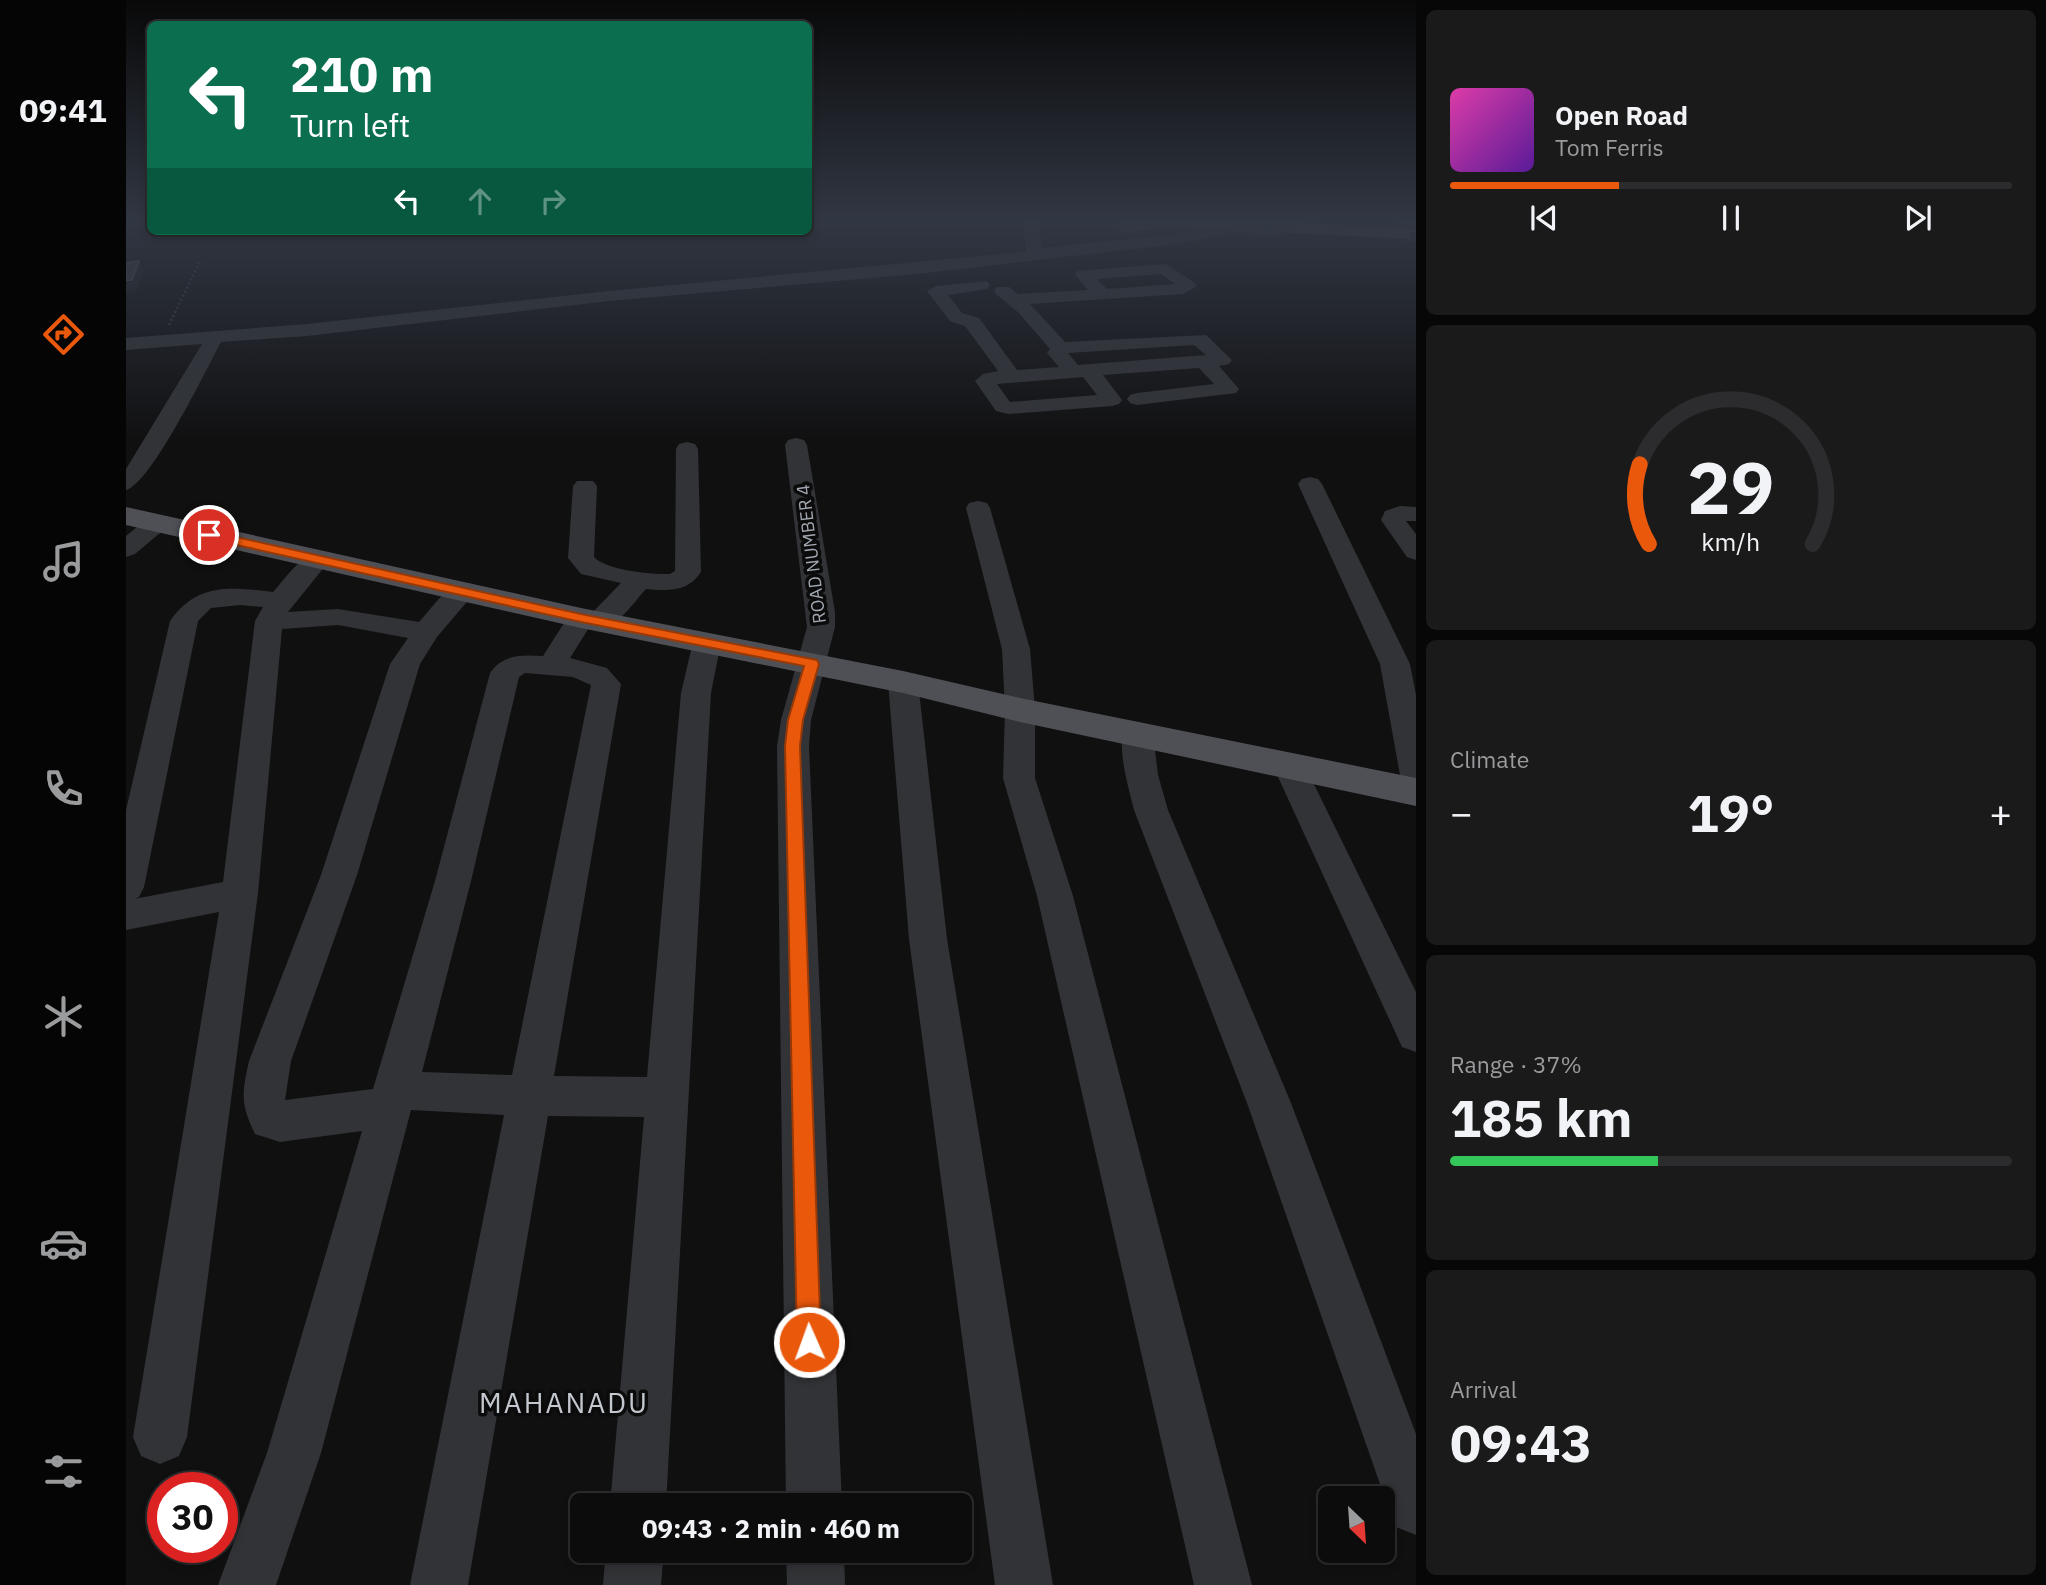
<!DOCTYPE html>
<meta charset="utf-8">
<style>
body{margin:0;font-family:"IBM Plex Sans",sans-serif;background:#1a1a1b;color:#f1f3f6;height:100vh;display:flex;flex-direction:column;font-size:26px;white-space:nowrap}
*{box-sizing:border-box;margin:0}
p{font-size:23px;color:#9a9b9d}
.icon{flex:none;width:38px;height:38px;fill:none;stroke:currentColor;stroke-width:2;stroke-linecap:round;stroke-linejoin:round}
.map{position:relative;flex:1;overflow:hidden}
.side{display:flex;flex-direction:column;gap:10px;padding:10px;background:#070707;width:630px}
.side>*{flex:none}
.guide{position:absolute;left:21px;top:21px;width:665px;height:214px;border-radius:10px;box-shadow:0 4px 10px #0003,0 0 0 2px #2c2c2e;background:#0b6e4f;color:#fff;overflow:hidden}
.needle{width:46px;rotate:155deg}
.tools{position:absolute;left:1192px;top:1486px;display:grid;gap:14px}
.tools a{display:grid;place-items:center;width:77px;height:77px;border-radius:10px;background:#0c0c0d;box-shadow:0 4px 10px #0003,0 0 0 2px #2c2c2e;font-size:35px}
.speed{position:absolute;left:21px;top:1472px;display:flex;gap:14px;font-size:35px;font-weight:700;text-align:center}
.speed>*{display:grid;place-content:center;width:91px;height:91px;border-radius:50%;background:#0c0c0d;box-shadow:0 4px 10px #0003,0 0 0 2px #2c2c2e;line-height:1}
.speed .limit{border:10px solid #d22;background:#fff;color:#111}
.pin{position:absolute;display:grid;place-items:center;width:60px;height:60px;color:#fff;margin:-30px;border:4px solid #fff;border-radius:50%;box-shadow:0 2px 7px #0007}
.me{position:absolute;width:77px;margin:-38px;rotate:358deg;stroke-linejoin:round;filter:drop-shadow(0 0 5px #0008)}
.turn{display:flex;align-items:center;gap:24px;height:147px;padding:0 28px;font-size:32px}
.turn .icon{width:91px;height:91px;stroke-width:2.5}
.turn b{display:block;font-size:49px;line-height:60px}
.lanes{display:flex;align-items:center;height:66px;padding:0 28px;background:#0003;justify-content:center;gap:35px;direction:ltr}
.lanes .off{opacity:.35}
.big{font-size:52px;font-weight:700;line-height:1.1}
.side .tile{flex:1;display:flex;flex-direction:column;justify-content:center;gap:10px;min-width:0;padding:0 24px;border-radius:10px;background:#1a1a1b}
.side .dial{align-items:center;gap:0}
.dial svg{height:182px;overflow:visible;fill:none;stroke:#2c2c2e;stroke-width:7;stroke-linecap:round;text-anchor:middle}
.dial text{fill:#f1f3f6;stroke:none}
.song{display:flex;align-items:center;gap:21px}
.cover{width:84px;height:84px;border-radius:10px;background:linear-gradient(135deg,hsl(320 70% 55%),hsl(270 70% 35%))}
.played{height:7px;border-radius:4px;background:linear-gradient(90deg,#ea580c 30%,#2c2c2e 30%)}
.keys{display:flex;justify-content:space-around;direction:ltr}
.heat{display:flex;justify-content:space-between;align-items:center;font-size:38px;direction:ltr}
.charge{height:10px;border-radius:5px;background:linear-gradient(90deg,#34c759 37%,#2c2c2e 0)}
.trip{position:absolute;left:444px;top:1493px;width:402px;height:70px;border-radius:10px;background:#0c0c0d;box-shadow:0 4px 10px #0003,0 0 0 2px #2c2c2e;font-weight:700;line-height:70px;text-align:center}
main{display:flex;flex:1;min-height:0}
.menu{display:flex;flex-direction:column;width:126px;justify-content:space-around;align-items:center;background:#050505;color:#9a9b9d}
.menu .icon{width:49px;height:49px}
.menu .on{color:#ea580c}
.menu b{font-size:32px;color:#f1f3f6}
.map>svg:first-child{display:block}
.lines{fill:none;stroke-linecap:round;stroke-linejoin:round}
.path{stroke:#37393d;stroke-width:2.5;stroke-dasharray:2 2.5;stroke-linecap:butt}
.minor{fill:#313336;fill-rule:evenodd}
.major{fill:#4e5055;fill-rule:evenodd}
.wall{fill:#2c2c2f}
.shaded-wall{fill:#1b1b1d}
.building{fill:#393a3d;stroke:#494b4f;stroke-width:2}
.route{fill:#ea580c;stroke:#983908;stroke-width:2}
.labels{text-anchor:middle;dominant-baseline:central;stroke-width:7;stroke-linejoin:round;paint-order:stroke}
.far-street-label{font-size:18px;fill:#a2a8b1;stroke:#0b0b0c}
.near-neighbourhood-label{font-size:28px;letter-spacing:2px;fill:#c3c7ce;stroke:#0b0b0c}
</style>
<main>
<nav class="menu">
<b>09:41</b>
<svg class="icon on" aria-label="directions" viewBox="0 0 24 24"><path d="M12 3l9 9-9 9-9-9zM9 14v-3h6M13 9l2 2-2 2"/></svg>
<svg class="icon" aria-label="music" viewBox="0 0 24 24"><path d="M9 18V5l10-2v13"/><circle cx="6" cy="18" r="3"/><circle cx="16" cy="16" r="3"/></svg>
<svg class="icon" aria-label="phone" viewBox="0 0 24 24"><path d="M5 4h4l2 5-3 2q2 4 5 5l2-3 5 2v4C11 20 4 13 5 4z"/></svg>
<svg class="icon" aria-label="climate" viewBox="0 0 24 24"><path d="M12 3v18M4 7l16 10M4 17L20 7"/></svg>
<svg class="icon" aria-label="car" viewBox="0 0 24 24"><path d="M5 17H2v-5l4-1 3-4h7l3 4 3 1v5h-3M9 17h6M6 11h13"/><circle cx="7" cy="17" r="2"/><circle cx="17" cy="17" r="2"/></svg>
<svg class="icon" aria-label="filters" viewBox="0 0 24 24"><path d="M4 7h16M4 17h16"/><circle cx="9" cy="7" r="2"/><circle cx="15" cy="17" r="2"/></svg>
</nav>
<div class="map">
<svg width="1290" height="1585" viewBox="0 0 1290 1585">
<rect width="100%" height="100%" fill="#101011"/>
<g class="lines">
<path class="path" d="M43,325l31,-64"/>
<g class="minor">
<path d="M897,220h16l3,28 134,-14 60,-12 8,5 -8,5 -60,12 -259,30 -308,27 -302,35 -86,6c-15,28 -70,142 -95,148v-21l76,-125 -76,6v-12l181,-14 302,-33 414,-39 3,-1z"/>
<path d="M1039,264l29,18 3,4 -14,8 -153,10 35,38 141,-7 26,25 -3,4 -10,2 20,23 -3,4 -99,12 -7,-2 -3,-4 3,-4 7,-2 77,-9 -15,-16 -96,7 19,25 -3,4 -7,2 -104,8 -12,-3 -21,-30 8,-7 15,-3 -33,-45 -15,-5 -23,-30 9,-5 51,-5 3,4 -3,4 -39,6 14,18 17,5 38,52 42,-3 -12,-14 3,-4 -31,-36 -22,-18 -3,-4 3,-4h12l9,7 70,-4 -13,-15 2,-4zM1035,274l14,10 -68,5 -10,-10zM1068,345l12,10 -128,10 -10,-12zM957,377l14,18 -87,7 -13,-18z"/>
<path d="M670,438l8,2 3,5 28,167v15l-24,93 -2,26 33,759h-56l-9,-759 4,-26 26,-93 -22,-182 3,-5z"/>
<path d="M561,442l8,2 3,5 3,123c-13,20 -33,19 -55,17 -15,16 -32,46 -56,37l-20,32 37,10 14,16 -67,392 93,1 34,-384 12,-51 4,-6 10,-3 10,3 4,6 -10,51 -45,812h-56l34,-388 -96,-1 -80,469h-58l94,-470 -93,-5 -90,343 -45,132h-58l49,-132 95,-322 -82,11 -25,-8c-15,-31 -13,-41 -6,-73l72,-186 69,-211 18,-26 -70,-13 -56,4 -24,264 -71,544 -8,19 -19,8 -19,-8 -8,-19 86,-525 -93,18v-120l44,-189c27,-39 61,-34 103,-29 15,-16 30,-43 53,-37l4,5 -42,52 50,-3 81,13c15,-16 31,-44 54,-38l4,6 -40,47 -17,27 -63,211 -66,186 -6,39 88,-11 62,-208 55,-208c13,-19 32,-18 53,-17l28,-44 10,-2 11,3 29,-30 -40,-9 -13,-16 5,-72 4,-5h16l4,5 -3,71c12,13 58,18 76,17l5,-3 1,-122 3,-5zM114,605l23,2 -8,14 -32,261 -89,17 5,-2 5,-10 54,-266 13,-13zM399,673l48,4 18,8 -79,390 -90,-3 49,-191 48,-204z"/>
<path d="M1184,477l8,2 4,5 88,180 6,31v92l-12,-4 -4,-8 -20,-111 -82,-180 4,-5z"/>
<path d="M852,501l9,2 3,5 40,141 5,61v68l38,118 179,689h-58l-157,-689 -34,-118 2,-68 -3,-61 -36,-141 3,-5z"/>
<path d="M1274,506l16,1v14h-10l10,13v26l-9,-3 -26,-37 4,-9z"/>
<path d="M31,516l9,2 3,5 -3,5 -31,26 -9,3v-21l22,-18z"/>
<path d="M777,672l11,3 4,7 29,257 106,646h-58l-86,-646 -21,-257 4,-7z"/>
<path d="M1011,722l11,3 5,8 5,42 10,35 123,293 125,331v101l-20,-8 -8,-20 -141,-404 -113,-293c-5,-21 -19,-66 -8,-85z"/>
<path d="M1163,755l11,3 5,8 111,226v60l-14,-5 -129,-281 5,-8z"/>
<path d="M480,1550h58l-3,35h-58z"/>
<path d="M660,1550h58l1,35h-58z"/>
</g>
<g class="major">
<path d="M1003,220h121l166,9v10l-278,-14z"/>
<path d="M0,507l455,101 322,63 117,27 396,80v28l-396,-84 -117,-29 -322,-65 -455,-103z"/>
</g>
</g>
<g class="wall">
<path d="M990,220h22l32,12 -50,5z"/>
<path d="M1162,220h65l-1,3z"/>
<path d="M1268,220h22v6l-21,-1 -2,-2z"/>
<path d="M1108,230h56l-2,5h-12l-1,2 -43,-2z"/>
<path d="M1290,231v11h-9l4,-10z"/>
</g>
<g class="shaded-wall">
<path d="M1045,226l-1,6 -50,5 2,-6z"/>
<path d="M13,261l5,11 -8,19 -10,1v-12z"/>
</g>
<g class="building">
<path d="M993,220h19l32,3 1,3 -49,5z"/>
<path d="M1115,228l49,2h-14l1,2 -43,-2z"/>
<path d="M13,261l-7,19h-6v-17z"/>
</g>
<linearGradient id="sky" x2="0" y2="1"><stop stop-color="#090909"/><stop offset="0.5" stop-color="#313743"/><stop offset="1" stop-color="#313743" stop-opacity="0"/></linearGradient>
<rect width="1290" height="442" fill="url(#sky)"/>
<path class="route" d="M83,531l372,83 236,46 2,4 -16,56 -3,26 21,596 -3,9 -9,4 -8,-4 -4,-9 -12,-596 3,-26 16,-54 -223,-44 -376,-84 -2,-3z"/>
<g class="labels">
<g class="far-street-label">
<text transform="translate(685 554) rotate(-97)">ROAD NUMBER 4</text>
</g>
<g class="near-neighbourhood-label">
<text x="438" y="1402">MAHANADU</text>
</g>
</g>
</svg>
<div class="tools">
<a><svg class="needle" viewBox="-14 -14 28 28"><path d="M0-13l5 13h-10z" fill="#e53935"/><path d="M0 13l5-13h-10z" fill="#9a9b9d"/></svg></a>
</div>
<div class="speed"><div class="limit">30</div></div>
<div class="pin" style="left:83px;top:535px;background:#d93025"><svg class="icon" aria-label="arrive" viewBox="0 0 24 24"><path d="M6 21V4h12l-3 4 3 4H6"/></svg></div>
<svg class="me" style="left:683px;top:1342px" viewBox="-20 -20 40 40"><circle r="17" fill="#ea580c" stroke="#fff" stroke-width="3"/><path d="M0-11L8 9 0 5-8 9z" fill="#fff"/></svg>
<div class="trip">09:43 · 2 min · 460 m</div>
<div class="guide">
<div class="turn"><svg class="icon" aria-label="left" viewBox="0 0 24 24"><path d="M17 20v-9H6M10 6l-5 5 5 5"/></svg><div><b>210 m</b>Turn left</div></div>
<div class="lanes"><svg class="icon" aria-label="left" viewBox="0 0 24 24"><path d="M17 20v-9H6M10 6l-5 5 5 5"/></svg><svg class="icon off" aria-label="ahead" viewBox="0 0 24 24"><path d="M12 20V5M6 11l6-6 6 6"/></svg><svg class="icon off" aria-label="right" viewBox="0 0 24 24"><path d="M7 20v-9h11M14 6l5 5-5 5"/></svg></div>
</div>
</div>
<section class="side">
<div class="tile">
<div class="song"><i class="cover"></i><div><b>Open Road</b><p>Tom Ferris</p></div></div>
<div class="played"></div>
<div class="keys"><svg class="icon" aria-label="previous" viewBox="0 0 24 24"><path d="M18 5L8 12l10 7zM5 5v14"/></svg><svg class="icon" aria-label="pause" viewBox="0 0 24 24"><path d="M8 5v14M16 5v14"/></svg><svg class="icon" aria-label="next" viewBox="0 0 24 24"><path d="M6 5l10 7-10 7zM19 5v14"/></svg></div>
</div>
<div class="tile dial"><svg viewBox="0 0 100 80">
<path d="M14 69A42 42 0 1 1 86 69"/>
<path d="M14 69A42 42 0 0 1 10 34" stroke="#ea580c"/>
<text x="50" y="56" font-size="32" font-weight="700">29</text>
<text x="50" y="72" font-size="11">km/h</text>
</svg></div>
<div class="tile"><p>Climate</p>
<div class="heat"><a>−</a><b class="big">19°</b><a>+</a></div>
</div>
<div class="tile"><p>Range · 37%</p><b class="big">185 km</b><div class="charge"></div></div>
<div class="tile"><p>Arrival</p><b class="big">09:43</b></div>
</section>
</main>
